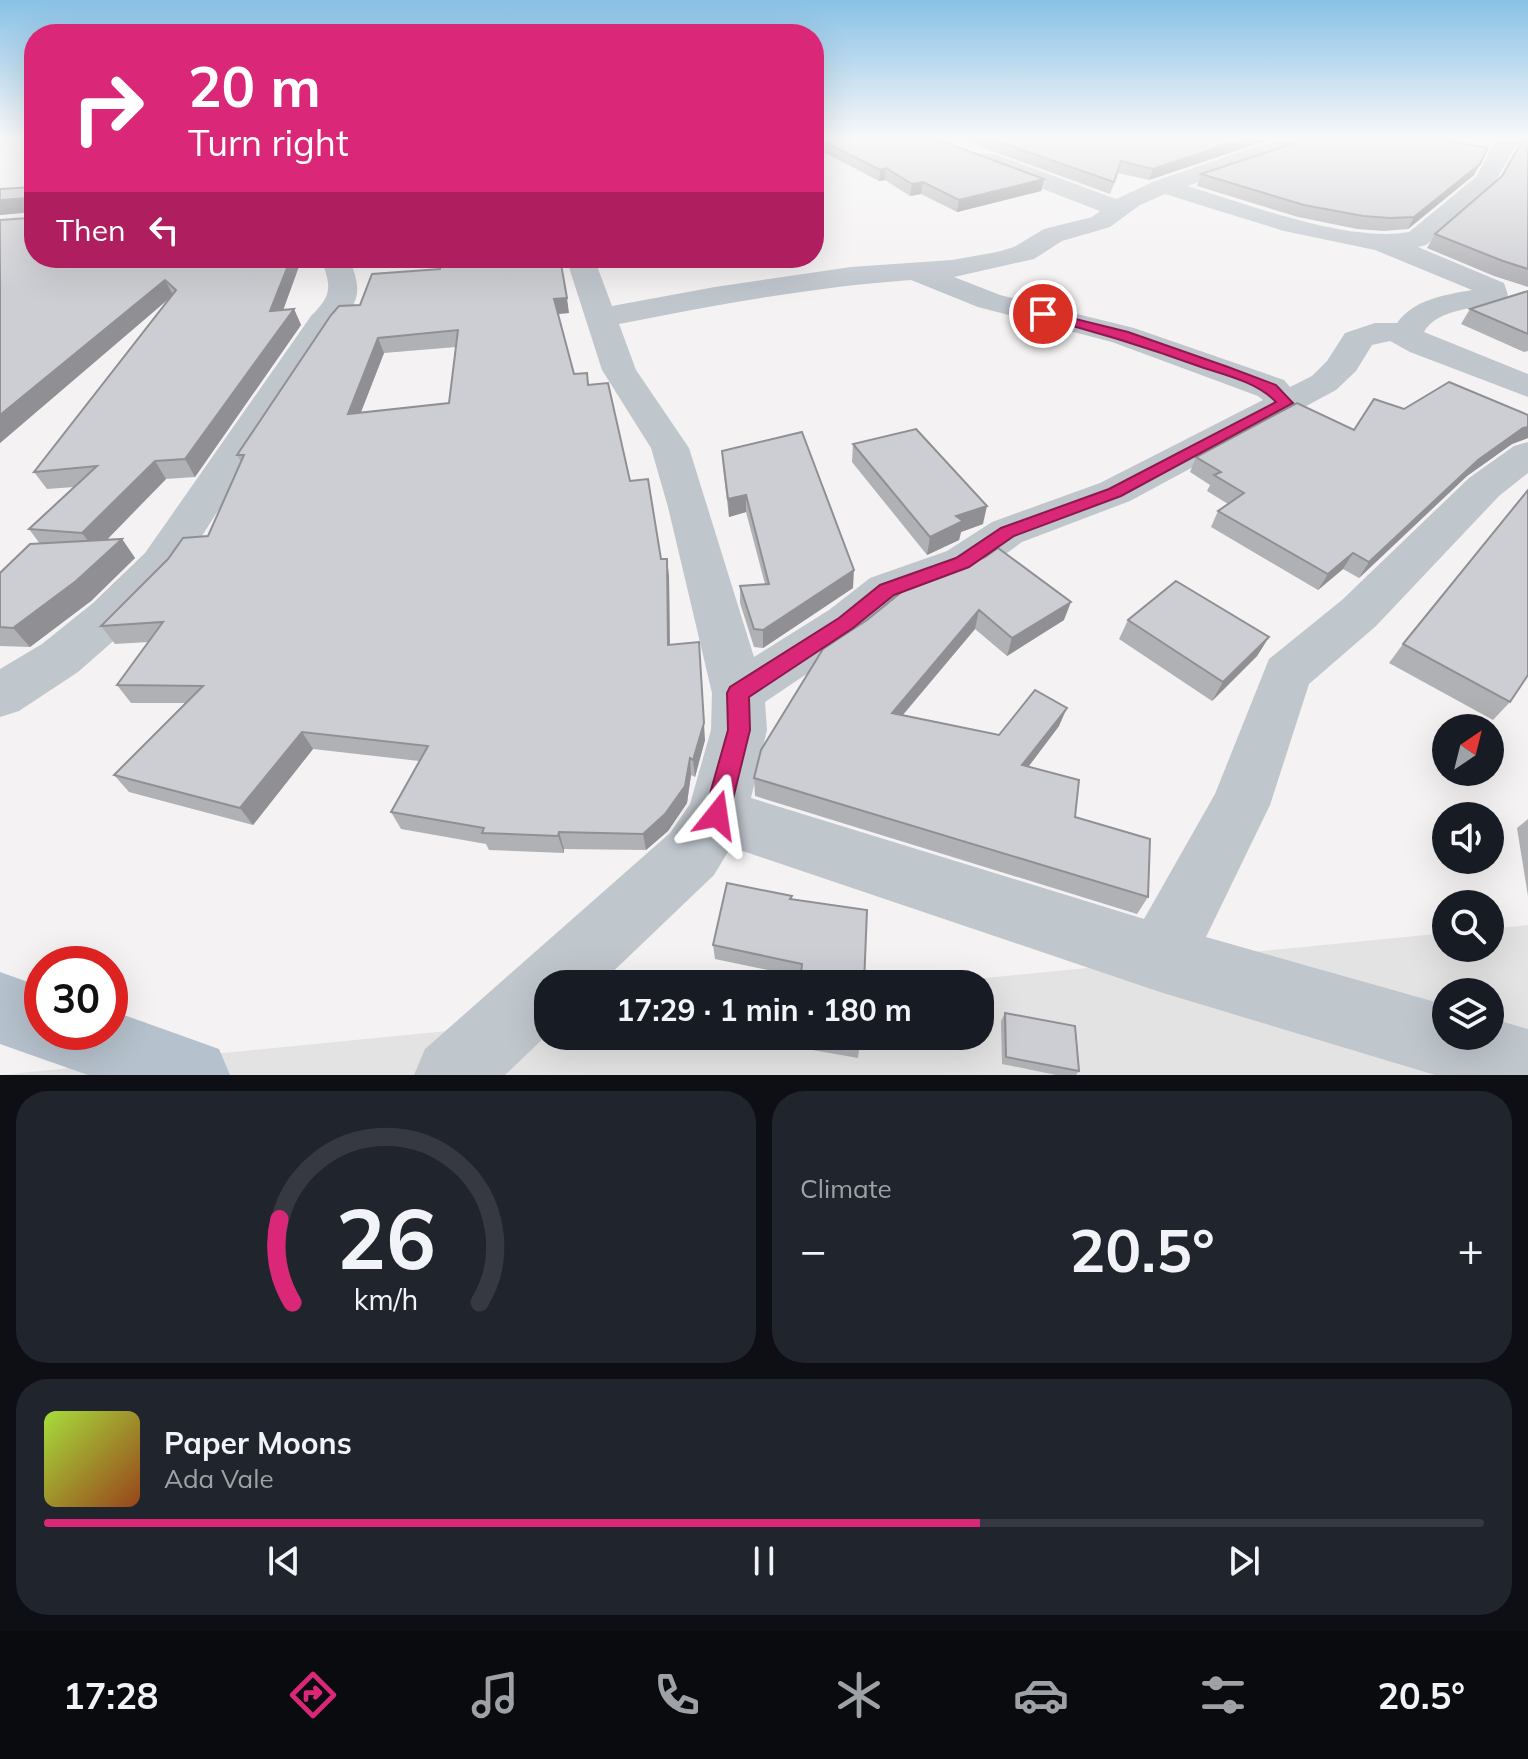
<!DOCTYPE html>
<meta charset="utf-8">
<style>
body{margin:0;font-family:Mulish,sans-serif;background:#20242c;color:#f1f3f6;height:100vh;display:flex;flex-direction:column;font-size:30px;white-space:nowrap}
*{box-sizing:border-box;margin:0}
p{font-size:26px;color:#9ea1a6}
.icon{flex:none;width:44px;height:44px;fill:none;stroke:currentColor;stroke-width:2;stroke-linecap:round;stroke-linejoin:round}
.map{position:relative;height:1075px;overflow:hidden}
.panel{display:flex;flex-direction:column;gap:16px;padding:16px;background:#0d0f14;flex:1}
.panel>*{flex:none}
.hud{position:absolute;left:24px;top:24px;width:800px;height:244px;border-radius:32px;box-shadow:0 8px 32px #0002;background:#db2777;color:#fff;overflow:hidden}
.needle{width:52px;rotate:35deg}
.controls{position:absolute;left:1432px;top:714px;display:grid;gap:16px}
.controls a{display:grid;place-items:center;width:72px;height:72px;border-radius:50%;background:#171b24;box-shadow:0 8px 32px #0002;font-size:40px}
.speed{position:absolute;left:24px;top:946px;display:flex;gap:16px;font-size:40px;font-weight:700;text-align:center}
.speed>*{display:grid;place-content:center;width:104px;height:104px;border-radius:50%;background:#171b24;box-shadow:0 8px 32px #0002;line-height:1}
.speed .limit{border:12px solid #d22;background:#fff;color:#111}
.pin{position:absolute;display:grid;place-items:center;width:68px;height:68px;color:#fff;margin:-34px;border:4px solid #fff;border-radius:50%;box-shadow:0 2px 8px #0007}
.me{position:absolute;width:88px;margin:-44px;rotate:15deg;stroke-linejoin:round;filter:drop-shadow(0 0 6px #0008)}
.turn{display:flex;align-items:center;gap:28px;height:168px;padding:0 32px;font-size:36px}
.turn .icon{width:104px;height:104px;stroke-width:2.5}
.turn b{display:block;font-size:56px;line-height:68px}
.then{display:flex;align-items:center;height:76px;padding:0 32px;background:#0003;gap:16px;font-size:30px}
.big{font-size:60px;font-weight:700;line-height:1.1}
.panel .widget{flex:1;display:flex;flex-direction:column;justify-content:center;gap:12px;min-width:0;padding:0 28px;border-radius:32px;background:#20242c}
.panel .dial{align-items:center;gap:0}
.dial svg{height:208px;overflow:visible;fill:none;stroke:#363941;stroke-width:7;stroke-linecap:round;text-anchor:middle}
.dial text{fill:#f1f3f6;stroke:none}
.song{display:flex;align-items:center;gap:24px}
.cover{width:96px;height:96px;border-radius:12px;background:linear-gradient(135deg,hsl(80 70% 55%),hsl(20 70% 35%))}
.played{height:8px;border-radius:4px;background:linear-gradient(90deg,#db2777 65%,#363941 65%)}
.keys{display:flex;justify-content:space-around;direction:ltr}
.heat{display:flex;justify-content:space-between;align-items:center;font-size:44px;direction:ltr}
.panel .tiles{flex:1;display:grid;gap:16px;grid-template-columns:1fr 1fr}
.widget:last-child{grid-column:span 2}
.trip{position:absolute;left:534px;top:970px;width:460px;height:80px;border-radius:32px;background:#171b24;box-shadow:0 8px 32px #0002;font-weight:700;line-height:80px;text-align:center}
.menu{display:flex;height:128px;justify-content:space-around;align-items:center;background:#090b0e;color:#9ea1a6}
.menu .icon{width:56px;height:56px}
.menu .on{color:#db2777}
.menu b{font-size:36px;color:#f1f3f6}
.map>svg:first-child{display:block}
.education{fill:#e4e3e3;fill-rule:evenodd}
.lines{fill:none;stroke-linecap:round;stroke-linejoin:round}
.minor{fill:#bfc6cc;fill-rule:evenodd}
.major{fill:#b5c1cc;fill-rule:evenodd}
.wall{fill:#b0b1b5;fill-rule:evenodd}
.shaded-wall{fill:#909094}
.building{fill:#cdced3;stroke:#909094;stroke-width:2;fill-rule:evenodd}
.route{fill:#db2777;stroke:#8e194d;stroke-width:2}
</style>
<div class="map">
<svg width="1528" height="1075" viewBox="0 0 1528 1075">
<rect width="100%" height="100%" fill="#f4f2f2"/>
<path class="education" d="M1528,925v150h-1528l548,-54v15h432v-52h-56l522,-51v15h44v-19zM1446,992h44v44h-44z"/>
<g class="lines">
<g class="minor">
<path d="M1279,139h27l-28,17 -91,30c61,18 160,57 222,46l67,-55 20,-36 29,-2 -12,11 -20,36 -67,59 -8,2 86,36 4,12 -4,6c-24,7 -67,7 -80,31l104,42v23l-118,-45 -20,-11 -18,4 -16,26 -20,19 -206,111 -108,41 -43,31 -75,29 -41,34 -98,66 2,28 -16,68 393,121 71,-125 54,-135 73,-59 127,-122 45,-32 14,-4v31l-29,23 -123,130 -67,58 -39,121 -64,132 240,68v31h44v-18l38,11v46h-93l-275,-83 -429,-145 -17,28 -114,109h-52v50l-43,41h-91l11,-26 245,-216 20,-29 21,-74 1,-37 -44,-186 -17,-59 -49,-78 -36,-112h28l18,48 103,-19 136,-20 101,-7 45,-8 17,-5 30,-18 48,-12 8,-6 -122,-47 -3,-5 3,-5h16l122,45 39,-18zM1165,194l119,37 91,19 97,40c-27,5 -58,9 -75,33h-22l-30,10 -18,28 -15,15 -22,11 -6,-7 -150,-52 -134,-33 -46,-18 80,-18 28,-18 48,-14 30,-22zM911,280l67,27 134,35 146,54 5,4 -163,83 -108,39 -45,29 -77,27 -41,32 -75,47 -65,-209 -53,-78 -17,-46c97,-19 193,-37 292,-44z"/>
<path d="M321,258h28c14,35 11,43 -15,71l-157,246 -50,54 -49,43 -59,39 -19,6v-48l42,-25 51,-41 52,-50 166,-237c22,-22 20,-29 10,-58z"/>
</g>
<path class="major" d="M0,972l42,15v45h68v-22l109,39 11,26h-142l-88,-31z"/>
</g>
<g class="wall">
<path d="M814,139h122l108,40 -3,12 -84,21 -36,-18 -11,2 -25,-16 -6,1 -65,-34z"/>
<path d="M959,139h312l-122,41 -31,-7 -8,21z"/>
<path d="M1528,139v148l-34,-11 -67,-28 8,-14 67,-58z"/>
<path d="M1291,144l197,4 -14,27 -66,54 -24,2 -27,-2 -59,-12 -101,-31 4,-12z"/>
<path d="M34,187v71h268l-19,52 11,-1 7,16 -106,152 -29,2 -60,61 16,-1 13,19 -44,43 -61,46 -30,-1v-73l30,-29h10l-11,-15 45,-42 -27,2 -13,-17 137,-175 -171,146v-223l28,-2v-6l-28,3v-26z"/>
<path d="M1528,291v60l-4,1 -63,-28 9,-15z"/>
<path d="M360,305l209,8 -11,1 16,60 13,-1 2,12 41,96 39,95 1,68 35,96 -10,37 -4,-2 -4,28 -19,28 -22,19 -82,-1v4l-75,-3 -3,-6 -85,-15 -10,-17 28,-51 -106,-12 -60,76 -124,-33 -15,-17 71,-72h-54l-14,-18 32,-43 -34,2 -14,-18 107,-90 33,-74 -4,-7zM456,347l-7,56 -88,9 23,-59z"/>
<path d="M1404,409l124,6v23l-16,6 -45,32 -108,102 -16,-9 -25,21 -107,-63 7,-16 10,-7 -21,-13 3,-6 -20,-13 6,-15 158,-27z"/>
<path d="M853,444l130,80 -22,8 -2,8 -32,15 -75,-93z"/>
<path d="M722,451l131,137 -90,60 -9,-1 -14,-44v-17l25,-2 -19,-72 -17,5 -6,-49z"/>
<path d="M909,586l155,34 -57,36 -32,-27 -72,86 96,20 60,-9 -30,40 119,131 -11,17 -382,-118 -1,-18 113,-158z"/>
<path d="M1128,620l141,17 -12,19 -45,45 -93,-62z"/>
<path d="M1403,644l107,58 -17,18 -104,-57z"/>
<path d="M1528,819v77l-11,-68z"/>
<path d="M791,899l73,85 -63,-7 -86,-18 -2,-14z"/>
<path d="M1005,1013l74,58 -3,4h-20l-54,-11 -1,-43z"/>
<path d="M795,1036h66l-3,22 -63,-11z"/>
</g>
<g class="shaded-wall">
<path d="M1243,139h28l-122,41 4,-11z"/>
<path d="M1480,164l-6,11 -66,54 6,-12z"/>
<path d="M886,168l-1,12 -6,1 1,-11z"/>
<path d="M1044,179l-3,12 -84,21 2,-12z"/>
<path d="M923,182l-2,12 -11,2 2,-12z"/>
<path d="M28,198l6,14 -34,3v-15z"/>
<path d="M291,258h11l-25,69 -7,-16z"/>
<path d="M165,280l8,15 -173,148v-28z"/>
<path d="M567,298l2,15 -12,1 -3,-15z"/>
<path d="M294,309l7,16 -106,152 -10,-18z"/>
<path d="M378,338l6,15 -30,77 -6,-16z"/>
<path d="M1528,427v11l-16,6 -45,32 -108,102 10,-16 109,-102 45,-32z"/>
<path d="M155,461l11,18 -70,72 -14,-18z"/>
<path d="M746,495v17l-17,5 -1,-18z"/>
<path d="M987,506l-4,18 -22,8 -2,8 -32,15 3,-18 26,-21z"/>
<path d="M122,539l13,19 -44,43 -61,46 -17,-19z"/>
<path d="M1353,553l-10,16 -25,21 10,-16z"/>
<path d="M667,559l2,17 1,86 -2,-17z"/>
<path d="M854,570l-1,18 -90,60v-18z"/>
<path d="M1071,602l-7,18 -57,36 5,-18z"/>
<path d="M979,610l-4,19 -86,102 3,-18z"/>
<path d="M1269,637l-12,19 -45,45 11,-19z"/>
<path d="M699,642l6,98 -10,37 -2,-17z"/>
<path d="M1067,708l-8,18 -43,57 6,-18z"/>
<path d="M302,732l11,17 -60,76 -13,-17z"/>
<path d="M690,758l1,17 -4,28 -19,28 -22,19 -3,-16z"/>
<path d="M559,832l5,17v4l-6,-17z"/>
</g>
<g class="building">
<path d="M819,139h117l108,40 -85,21 -36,-18 -11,2 -26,-16 -6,2z"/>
<path d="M991,139h252l-90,30 -32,-8 -7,21z"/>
<path d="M1299,139h138l51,9 -8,16 -66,53 -24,1 -27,-2 -59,-11 -103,-31 90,-30z"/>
<path d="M1526,139h2v130l-25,-8 -68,-27 67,-58 16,-28z"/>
<path d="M34,187v31l-2,2 2,-1v39h257l-21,53 24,-2 -109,150 -30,2 -73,72 -53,-4 68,-63 -63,6 142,-182 -11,-10 -165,135v-195l28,-2v-20l-28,2v-11z"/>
<path d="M440,258h120l7,40 -13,1 20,75 13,-1 1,12 20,-2 22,98 18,-2 13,80h6l1,86 31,-3 5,81 -11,37 -3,-2 -5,28 -20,28 -22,20 -84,-2 -1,4 -76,-3 2,-5 -93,-16 37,-66 -126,-14 -62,76 -126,-33 89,-89 -86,-1 46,-63 -62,4 67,-67 15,-21 25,-2 36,-81h-7l94,-140 8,-9 21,-1 12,-31 68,-5zM458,330l-9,73 -101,11 30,-76z"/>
<path d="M1528,291v43l-58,-25z"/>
<path d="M1449,382l79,33v12l-5,1 -45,32 -109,102 -16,-9 -25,21 -110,-63 26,-18 -30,-18 7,-3 -25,-15 101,-54 57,27 20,-31 30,10z"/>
<path d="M916,429l71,77 -31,10 7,5 -33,16 -77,-93z"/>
<path d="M802,432l52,138 -91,60 -9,-1 -14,-43 29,-2 -23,-89 -18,4 -6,-48z"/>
<path d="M1528,490v185l-18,27 -107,-58z"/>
<path d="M122,539l-46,42 -63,47 -13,-1v-54l30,-29z"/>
<path d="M998,548l73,54 -59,36 -33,-28 -87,103 107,22 36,-45 32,18 -45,57 57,15 -4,37 75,22 -2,58 -394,-119 7,-28 62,-101 44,-29 42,-34 76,-29z"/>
<path d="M1176,581l93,56 -46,45 -95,-62z"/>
<path d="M727,883l65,13 -2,3 77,11 -3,74h-64l2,-20 -89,-19z"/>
<path d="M1005,1013l70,13 4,45 -73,-14z"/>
<path d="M801,1036h60v10z"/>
</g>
<linearGradient id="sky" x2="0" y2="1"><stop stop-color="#88c1e6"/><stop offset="0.48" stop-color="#faf9f9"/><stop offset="1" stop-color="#faf9f9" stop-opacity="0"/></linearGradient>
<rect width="1528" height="289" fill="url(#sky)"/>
<path class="route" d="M1043,311l85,21 100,35 48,18 17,18 -172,93 -107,40 -45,31 -75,28 -41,33 -104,69 1,33 -21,85 -3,8 -9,4 -9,-4 -4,-8 24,-85 -1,-37 3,-6 109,-69 41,-33 76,-27 45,-30 108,-39 167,-87c-18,-19 -47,-26 -72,-34 -55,-20 -109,-37 -166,-51v-5z"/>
</svg>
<div class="controls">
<a><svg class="needle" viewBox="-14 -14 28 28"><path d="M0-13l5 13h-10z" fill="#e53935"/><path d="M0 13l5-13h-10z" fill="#9ea1a6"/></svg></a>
<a><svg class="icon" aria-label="sound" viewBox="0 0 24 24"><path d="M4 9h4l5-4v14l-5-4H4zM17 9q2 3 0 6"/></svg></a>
<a><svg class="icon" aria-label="search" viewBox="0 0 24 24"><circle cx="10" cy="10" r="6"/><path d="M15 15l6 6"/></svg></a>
<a><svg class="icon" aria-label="layers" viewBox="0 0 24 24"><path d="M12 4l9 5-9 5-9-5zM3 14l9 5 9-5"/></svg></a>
</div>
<div class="speed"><div class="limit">30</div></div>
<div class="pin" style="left:1043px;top:314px;background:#d93025"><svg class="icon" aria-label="arrive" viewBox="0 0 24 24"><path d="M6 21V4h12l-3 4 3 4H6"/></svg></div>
<svg class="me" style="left:717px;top:815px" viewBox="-20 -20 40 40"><path d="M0-17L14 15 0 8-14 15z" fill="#db2777" stroke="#fff" stroke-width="4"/></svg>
<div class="trip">17:29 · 1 min · 180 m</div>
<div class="hud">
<div class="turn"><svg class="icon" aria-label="right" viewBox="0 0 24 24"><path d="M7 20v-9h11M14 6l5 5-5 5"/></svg><div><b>20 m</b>Turn right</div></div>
<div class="then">Then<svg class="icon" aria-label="left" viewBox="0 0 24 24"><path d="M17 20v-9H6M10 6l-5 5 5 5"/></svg></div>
</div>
</div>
<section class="panel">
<div class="tiles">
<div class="widget dial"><svg viewBox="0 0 100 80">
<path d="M14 69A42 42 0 1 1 86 69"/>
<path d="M14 69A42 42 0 0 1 9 37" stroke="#db2777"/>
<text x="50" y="56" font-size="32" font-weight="700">26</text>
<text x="50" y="72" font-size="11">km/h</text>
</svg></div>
<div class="widget"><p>Climate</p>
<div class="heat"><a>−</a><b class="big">20.5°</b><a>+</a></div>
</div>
<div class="widget">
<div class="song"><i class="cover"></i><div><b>Paper Moons</b><p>Ada Vale</p></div></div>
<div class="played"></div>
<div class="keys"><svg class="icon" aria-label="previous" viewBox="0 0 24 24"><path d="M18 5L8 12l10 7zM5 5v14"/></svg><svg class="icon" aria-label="pause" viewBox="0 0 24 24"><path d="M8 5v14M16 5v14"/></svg><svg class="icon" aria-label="next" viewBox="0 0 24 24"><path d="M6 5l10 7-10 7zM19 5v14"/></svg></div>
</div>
</div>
</section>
<nav class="menu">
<b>17:28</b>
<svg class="icon on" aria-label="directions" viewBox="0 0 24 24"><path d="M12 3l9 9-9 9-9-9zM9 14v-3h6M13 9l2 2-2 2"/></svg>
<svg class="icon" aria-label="music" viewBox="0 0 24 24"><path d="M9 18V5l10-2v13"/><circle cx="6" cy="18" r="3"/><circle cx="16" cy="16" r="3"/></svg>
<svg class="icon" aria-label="phone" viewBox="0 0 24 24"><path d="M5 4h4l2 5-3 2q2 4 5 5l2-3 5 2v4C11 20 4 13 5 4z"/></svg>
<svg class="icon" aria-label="climate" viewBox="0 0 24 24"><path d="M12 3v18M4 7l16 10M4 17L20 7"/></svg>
<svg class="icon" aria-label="car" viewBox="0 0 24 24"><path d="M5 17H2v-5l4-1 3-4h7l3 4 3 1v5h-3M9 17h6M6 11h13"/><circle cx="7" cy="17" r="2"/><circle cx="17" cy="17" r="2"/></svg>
<svg class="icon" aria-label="filters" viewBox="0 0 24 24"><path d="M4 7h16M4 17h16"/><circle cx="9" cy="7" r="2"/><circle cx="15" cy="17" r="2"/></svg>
<b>20.5°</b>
</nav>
